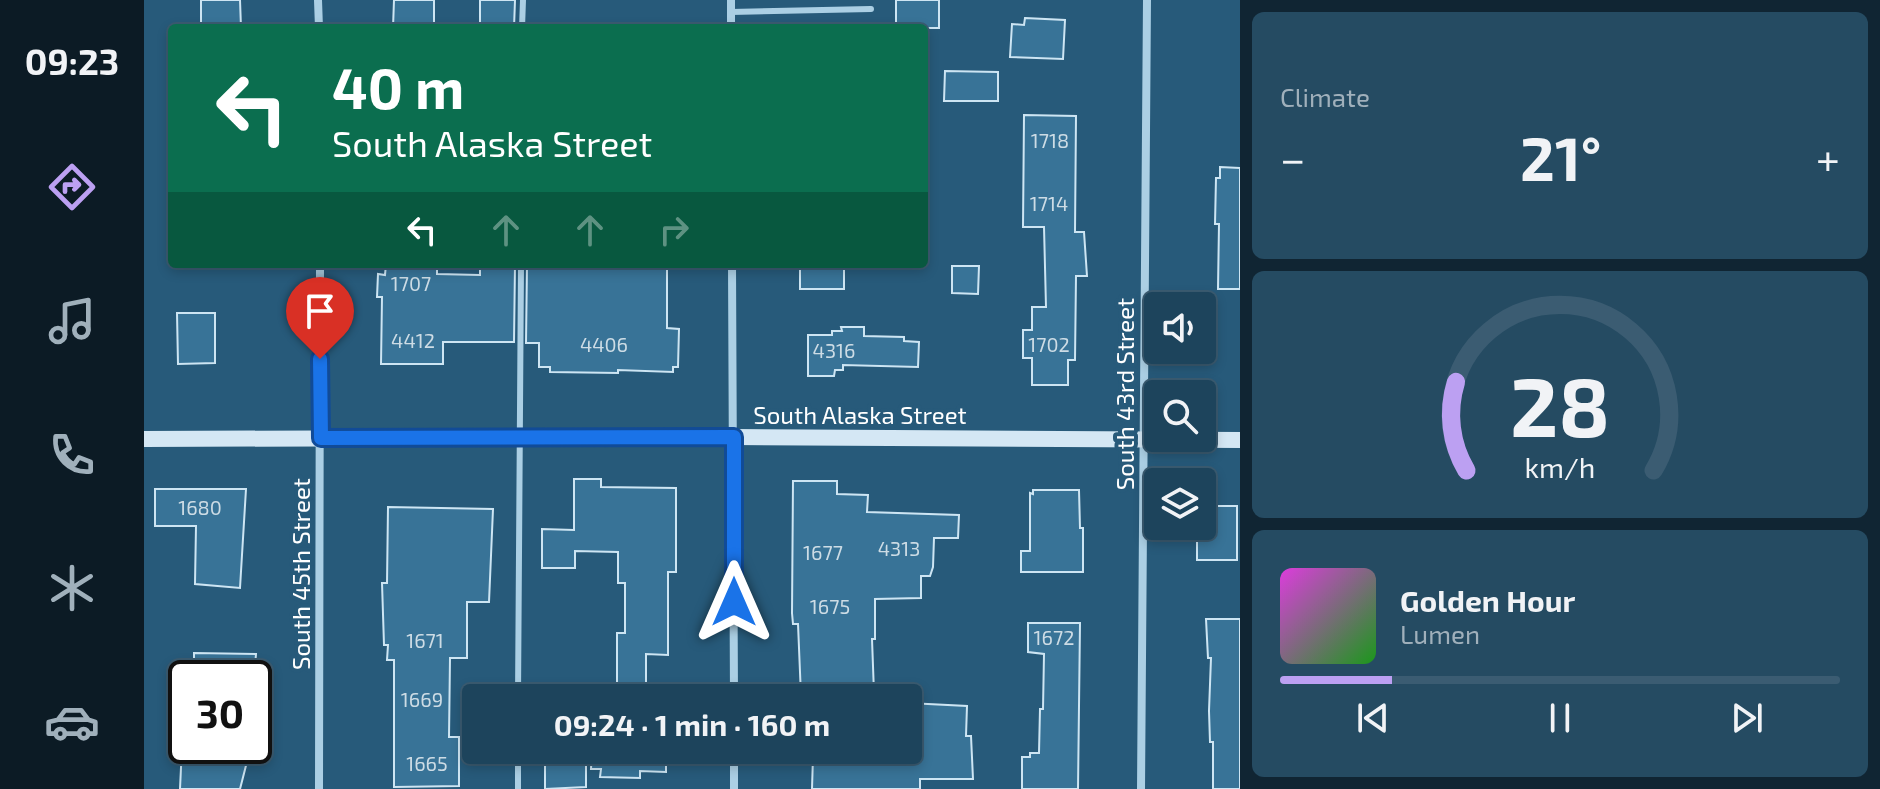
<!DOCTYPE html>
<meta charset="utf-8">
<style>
body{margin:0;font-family:"Exo 2",sans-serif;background:#254b62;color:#f1f3f6;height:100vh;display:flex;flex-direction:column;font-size:30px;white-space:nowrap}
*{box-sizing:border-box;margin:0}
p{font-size:26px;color:#a0b0bb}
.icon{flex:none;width:44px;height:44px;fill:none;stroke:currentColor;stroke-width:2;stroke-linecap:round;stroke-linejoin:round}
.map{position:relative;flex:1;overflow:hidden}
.details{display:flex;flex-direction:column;gap:12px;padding:12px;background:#102533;width:640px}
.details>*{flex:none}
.guide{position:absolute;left:24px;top:24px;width:760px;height:244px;border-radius:8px;box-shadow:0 4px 12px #0003,0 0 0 2px #3b5c72;background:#0b6e4f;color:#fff;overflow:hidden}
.tools{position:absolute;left:1000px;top:292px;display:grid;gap:16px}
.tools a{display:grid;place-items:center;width:72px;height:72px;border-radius:8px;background:#1d445c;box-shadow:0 4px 12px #0003,0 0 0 2px #3b5c72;font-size:40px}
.speed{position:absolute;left:24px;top:660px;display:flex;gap:16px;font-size:40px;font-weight:700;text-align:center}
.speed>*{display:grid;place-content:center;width:104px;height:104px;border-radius:50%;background:#1d445c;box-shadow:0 4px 12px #0003,0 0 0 2px #3b5c72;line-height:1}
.speed .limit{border:4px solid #111;border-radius:12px;background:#fff;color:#111}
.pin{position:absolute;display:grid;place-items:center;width:68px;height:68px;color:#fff;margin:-82px -34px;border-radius:50% 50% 50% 0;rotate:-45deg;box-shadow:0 0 8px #0007}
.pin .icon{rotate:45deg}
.me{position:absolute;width:88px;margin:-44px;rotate:0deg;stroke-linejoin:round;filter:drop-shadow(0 0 6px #0008)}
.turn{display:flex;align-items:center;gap:28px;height:168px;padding:0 32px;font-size:36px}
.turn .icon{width:104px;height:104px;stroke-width:2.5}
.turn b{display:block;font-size:56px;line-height:68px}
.lanes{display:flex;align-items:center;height:76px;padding:0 32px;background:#0003;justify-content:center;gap:40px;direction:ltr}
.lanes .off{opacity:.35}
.big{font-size:60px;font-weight:700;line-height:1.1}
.details .widget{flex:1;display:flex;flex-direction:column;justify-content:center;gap:12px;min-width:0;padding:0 28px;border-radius:12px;background:#254b62}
.details .dial{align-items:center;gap:0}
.dial svg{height:208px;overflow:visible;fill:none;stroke:#3b5c72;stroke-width:7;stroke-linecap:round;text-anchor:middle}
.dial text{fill:#f1f3f6;stroke:none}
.song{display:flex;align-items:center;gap:24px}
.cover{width:96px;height:96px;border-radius:12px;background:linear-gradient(135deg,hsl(300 70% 55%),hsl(120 70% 35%))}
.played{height:8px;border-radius:4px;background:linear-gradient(90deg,#bca0f2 20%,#3b5c72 20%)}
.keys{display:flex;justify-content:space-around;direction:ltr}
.heat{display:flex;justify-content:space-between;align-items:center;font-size:44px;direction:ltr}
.trip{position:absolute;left:318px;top:684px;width:460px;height:80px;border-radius:8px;background:#1d445c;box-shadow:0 4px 12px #0003,0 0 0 2px #3b5c72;font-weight:700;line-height:80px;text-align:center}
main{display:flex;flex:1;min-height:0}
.dock{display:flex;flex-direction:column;width:144px;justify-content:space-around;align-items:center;background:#0c1b25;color:#a0b0bb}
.dock .icon{width:56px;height:56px}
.dock .selected{color:#bca0f2}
.dock b{font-size:36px;color:#f1f3f6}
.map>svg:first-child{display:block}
.building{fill:#387397;stroke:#cde5f3;stroke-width:2}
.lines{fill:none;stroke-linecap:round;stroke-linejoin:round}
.lane{stroke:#abcfe4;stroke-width:6}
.street{stroke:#abcfe4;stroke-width:8}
.secondary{stroke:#d4e7f4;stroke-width:16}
.route-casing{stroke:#114b97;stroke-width:20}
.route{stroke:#1a73e8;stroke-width:14}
.labels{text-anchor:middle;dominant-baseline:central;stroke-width:8;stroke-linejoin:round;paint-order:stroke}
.number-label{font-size:20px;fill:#cddce5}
.street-label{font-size:24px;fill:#fff;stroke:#275a7a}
</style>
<main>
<nav class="dock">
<b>09:23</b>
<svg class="icon selected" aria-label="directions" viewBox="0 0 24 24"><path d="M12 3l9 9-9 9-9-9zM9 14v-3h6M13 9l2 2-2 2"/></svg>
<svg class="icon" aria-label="music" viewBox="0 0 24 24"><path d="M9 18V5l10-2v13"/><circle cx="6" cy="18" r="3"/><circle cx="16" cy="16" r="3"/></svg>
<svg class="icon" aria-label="phone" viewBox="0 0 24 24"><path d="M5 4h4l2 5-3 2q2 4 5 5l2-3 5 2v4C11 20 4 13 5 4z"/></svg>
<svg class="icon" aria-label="climate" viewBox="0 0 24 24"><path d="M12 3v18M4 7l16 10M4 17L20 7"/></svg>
<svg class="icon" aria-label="car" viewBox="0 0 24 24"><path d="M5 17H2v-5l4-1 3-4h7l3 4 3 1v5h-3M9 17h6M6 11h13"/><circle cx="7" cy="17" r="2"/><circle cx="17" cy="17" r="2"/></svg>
</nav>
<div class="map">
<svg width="1096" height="789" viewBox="0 0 1096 789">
<rect width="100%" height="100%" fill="#275a7a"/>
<g class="building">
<path d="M57,0h39l1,28h-40z"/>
<path d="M250,0h40v28h-41z"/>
<path d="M336,0h35l-1,28h-34z"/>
<rect x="752" y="0" width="43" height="28"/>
<path d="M881,18l40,2 -2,39 -53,-2 2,-33 12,1z"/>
<path d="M801,71l53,1v29h-54z"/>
<path d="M880,115l52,1 -1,116h9l3,44h-11l-1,84h-7v25h-36v-27h-9v-28h9v-23h14l-2,-80h-21z"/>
<path d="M1076,167l20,1v121h-22l1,-65h-4l1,-46h4z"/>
<path d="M242,264h51v10l43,1v-11h35l-1,78h-71v22h-62l1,-67h-5l1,-23 7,1z"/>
<path d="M383,264h140v64l12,1 -1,38h-5v5l-55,-2v3l-68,-1v-5h-11v-24h-13z"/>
<rect x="656" y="264" width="44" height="25"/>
<path d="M808,266h27l-1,28 -26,-1z"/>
<path d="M33,313h38v50l-37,1z"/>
<path d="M697,327h23v9l40,1v4l15,1 -1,25 -75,-2v5h-8l-1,6h-26v-41h24v-4h10z"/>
<path d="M430,479h27v8l75,1v84h-8v83l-22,-1v44h-29v-65h8v-50h-7v-31l-43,-1v17h-33v-39l32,1z"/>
<path d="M649,481h44v13l31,1 -1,17 92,3 -1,23h-24l-1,29 -3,9h-9v22l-46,1v40h-3l2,54 -73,3 -3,-72h-5l-1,-11z"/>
<path d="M11,489h91l-6,99 -45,-4 1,-58h-41z"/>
<path d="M889,490h46l1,38h3v44h-62v-21h9v-58l3,1z"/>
<path d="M1062,506h31v54h-40v-34h5v-14h4z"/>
<path d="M244,507l105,2 -4,93h-22v56h-17l-1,79h10v49l-65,1v-127h-7l1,-15h-4l-2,-62h5z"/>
<path d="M1062,619h34v170h-27v-47h-3l-1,-31 2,-53h-3z"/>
<path d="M884,623h52l-2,166h-56v-32h8v-4h9l1,-44h3l1,-55 -16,-2z"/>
<path d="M50,653l62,1 -2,24h-60z"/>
<path d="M764,703l59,3 -1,30h5l2,43h-53v10h-108l1,-33h31l1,-6h63z"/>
<path d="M38,746h69l-11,43h-60z"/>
<path d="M448,750h74v22l-26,-1v7l-40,-1 1,-8h-10z"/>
<path d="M401,764h41v23l-41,2z"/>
</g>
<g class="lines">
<g class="lane">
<path d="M587,12l140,-3"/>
<path d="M378,28l1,-28"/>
<path d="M374,698l3,-434"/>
<path d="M374,789v-39"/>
</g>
<g class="street">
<path d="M174,0l1,28"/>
<path d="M587,28v-28"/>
<path d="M588,264l2,434"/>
<path d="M175,789l1,-525"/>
<path d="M590,789v-39"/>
<path d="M997,789l6,-789"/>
</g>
<path class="secondary" d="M0,439l590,-2 506,3"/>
</g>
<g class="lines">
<g class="route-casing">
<path id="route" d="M176,359l1,79 413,-1v165"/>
</g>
<use href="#route" class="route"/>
</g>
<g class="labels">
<g class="number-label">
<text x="906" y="140">1718</text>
<text x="905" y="203">1714</text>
<text x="267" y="283">1707</text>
<text x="269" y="340">4412</text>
<text x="460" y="344">4406</text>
<text x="905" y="344">1702</text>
<text x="690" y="350">4316</text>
<text x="56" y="507">1680</text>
<text x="755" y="548">4313</text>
<text x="679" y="552">1677</text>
<text x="686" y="606">1675</text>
<text x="910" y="637">1672</text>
<text x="281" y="640">1671</text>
<text x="278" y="699">1669</text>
<text x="283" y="763">1665</text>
</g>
<g class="street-label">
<text transform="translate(980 394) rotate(-90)">South 43rd Street</text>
<text x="716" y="414">South Alaska Street</text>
<text transform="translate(156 574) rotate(-90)">South 45th Street</text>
</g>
</g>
</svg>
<div class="tools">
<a><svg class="icon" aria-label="sound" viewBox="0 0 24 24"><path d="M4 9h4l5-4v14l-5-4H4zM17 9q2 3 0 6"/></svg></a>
<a><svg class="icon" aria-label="search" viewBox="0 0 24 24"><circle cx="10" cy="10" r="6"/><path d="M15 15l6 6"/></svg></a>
<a><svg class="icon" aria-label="layers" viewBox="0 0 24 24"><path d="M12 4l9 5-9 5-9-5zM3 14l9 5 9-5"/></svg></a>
</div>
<div class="speed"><div class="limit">30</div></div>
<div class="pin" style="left:176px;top:359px;background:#d93025"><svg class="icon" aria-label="arrive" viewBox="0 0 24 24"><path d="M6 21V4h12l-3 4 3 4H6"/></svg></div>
<svg class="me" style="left:590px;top:602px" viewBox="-20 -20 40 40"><path d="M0-17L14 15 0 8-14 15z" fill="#1a73e8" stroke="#fff" stroke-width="4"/></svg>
<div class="trip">09:24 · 1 min · 160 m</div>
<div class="guide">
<div class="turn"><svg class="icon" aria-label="left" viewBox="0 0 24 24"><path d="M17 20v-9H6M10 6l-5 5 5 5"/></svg><div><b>40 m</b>South Alaska Street</div></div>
<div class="lanes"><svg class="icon" aria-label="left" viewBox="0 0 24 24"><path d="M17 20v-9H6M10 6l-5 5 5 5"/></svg><svg class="icon off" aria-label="ahead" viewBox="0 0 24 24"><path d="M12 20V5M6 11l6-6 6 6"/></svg><svg class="icon off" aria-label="ahead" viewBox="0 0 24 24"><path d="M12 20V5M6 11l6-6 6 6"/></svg><svg class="icon off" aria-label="right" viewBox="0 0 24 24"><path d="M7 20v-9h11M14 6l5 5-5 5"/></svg></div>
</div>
</div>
<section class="details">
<div class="widget"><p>Climate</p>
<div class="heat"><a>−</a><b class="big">21°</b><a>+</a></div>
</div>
<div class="widget dial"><svg viewBox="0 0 100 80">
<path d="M14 69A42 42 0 1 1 86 69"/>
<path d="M14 69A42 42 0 0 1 10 35" stroke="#bca0f2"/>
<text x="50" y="56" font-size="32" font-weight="700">28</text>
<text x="50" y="72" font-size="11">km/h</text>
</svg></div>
<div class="widget">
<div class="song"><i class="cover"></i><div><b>Golden Hour</b><p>Lumen</p></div></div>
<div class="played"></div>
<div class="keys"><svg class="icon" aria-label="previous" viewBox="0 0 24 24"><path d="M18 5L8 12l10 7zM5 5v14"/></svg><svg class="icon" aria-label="pause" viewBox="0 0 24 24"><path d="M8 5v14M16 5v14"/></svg><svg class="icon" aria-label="next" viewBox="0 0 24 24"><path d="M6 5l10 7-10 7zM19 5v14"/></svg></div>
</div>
</section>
</main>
